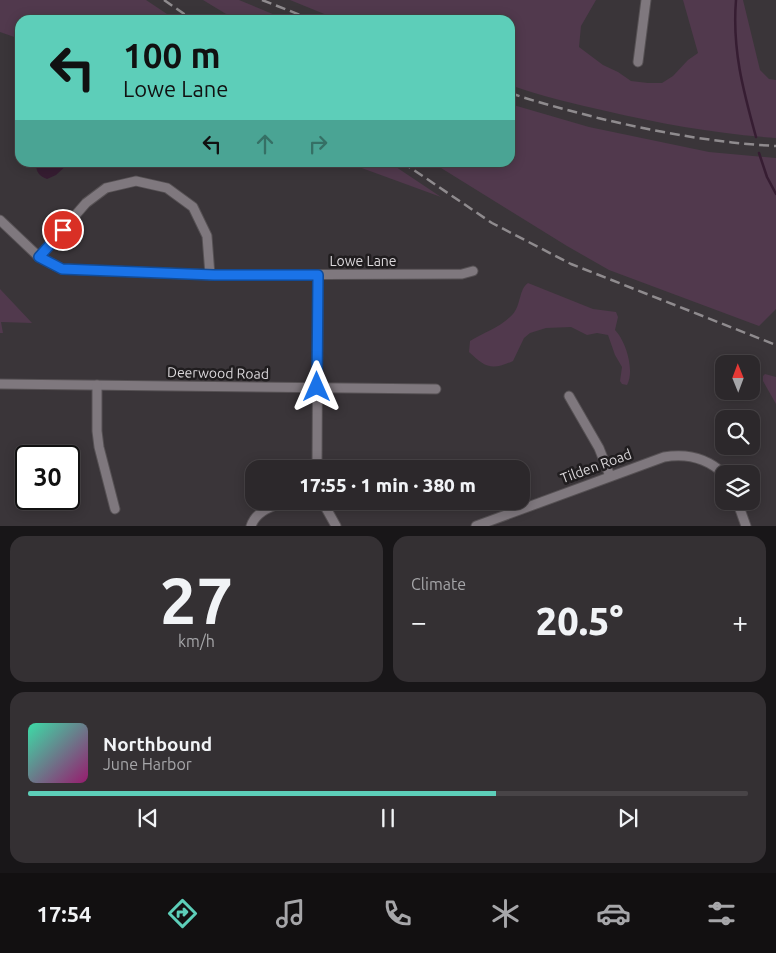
<!DOCTYPE html>
<meta charset="utf-8">
<style>
body{margin:0;font-family:Ubuntu,sans-serif;background:#343033;color:#f1f3f6;height:100vh;display:flex;flex-direction:column;font-size:19px;white-space:nowrap}
*{box-sizing:border-box;margin:0}
p{font-size:16px;color:#a6a6a9}
.icon{flex:none;width:28px;height:28px;fill:none;stroke:currentColor;stroke-width:2;stroke-linecap:round;stroke-linejoin:round}
.map{position:relative;height:526px;overflow:hidden}
.drawer{display:flex;flex-direction:column;gap:10px;padding:10px;background:#181618;flex:1}
.drawer>*{flex:none}
.hud{position:absolute;left:15px;top:15px;width:500px;height:152px;border-radius:15px;box-shadow:0 2px 12px #0003,0 0 0 1px #484447;background:#5dceb9;color:#111;overflow:hidden}
.needle{width:32px;rotate:359deg}
.buttons{position:absolute;left:715px;top:355px;display:grid;gap:10px}
.buttons a{display:grid;place-items:center;width:45px;height:45px;border-radius:10px;background:#2c282b;box-shadow:0 2px 12px #0003,0 0 0 1px #484447;font-size:25px}
.speed{position:absolute;left:15px;top:445px;display:flex;gap:10px;font-size:25px;font-weight:700;text-align:center}
.speed>*{display:grid;place-content:center;width:65px;height:65px;border-radius:50%;background:#2c282b;box-shadow:0 2px 12px #0003,0 0 0 1px #484447;line-height:1}
.speed .limit{border:2px solid #111;border-radius:8px;background:#fff;color:#111}
.pin{position:absolute;display:grid;place-items:center;width:42px;height:42px;color:#fff;margin:-21px;border:2px solid #fff;border-radius:50%;box-shadow:0 1px 5px #0007}
.me{position:absolute;width:55px;margin:-28px;rotate:0deg;stroke-linejoin:round;filter:drop-shadow(0 0 4px #0008)}
.turn{display:flex;align-items:center;gap:18px;height:105px;padding:0 25px;font-size:22px}
.turn .icon{width:65px;height:65px;stroke-width:2.5}
.turn b{display:block;font-size:35px;line-height:42px}
.lanes{display:flex;align-items:center;height:48px;padding:0 25px;background:#0003;justify-content:center;gap:25px;direction:ltr}
.lanes .off{opacity:.35}
.big{font-size:38px;font-weight:800;line-height:1.1}
.drawer .widget{flex:1;display:flex;flex-direction:column;justify-content:center;gap:8px;min-width:0;padding:0 18px;border-radius:15px;background:#343033}
.drawer .dial{align-items:center;gap:0}
.dial b{font-size:65px;line-height:1}
.song{display:flex;align-items:center;gap:15px}
.cover{width:60px;height:60px;border-radius:8px;background:linear-gradient(135deg,hsl(160 70% 55%),hsl(320 70% 35%))}
.played{height:5px;border-radius:2px;background:linear-gradient(90deg,#5dceb9 65%,#484447 65%)}
.keys{display:flex;justify-content:space-around;direction:ltr}
.heat{display:flex;justify-content:space-between;align-items:center;font-size:28px;direction:ltr}
.drawer .tiles{flex:1;display:grid;gap:10px;grid-template-columns:1fr 1fr}
.widget:last-child{grid-column:span 2}
.trip{position:absolute;left:245px;top:460px;width:285px;height:50px;border-radius:15px;background:#2c282b;box-shadow:0 2px 12px #0003,0 0 0 1px #484447;font-weight:800;line-height:50px;text-align:center}
.tab-bar{display:flex;height:80px;justify-content:space-around;align-items:center;background:#121011;color:#a6a6a9}
.tab-bar .icon{width:35px;height:35px}
.tab-bar .current{color:#5dceb9}
.tab-bar b{font-size:22px;color:#f1f3f6}
.map>svg:first-child{display:block}
.green{fill:#51394d}
.water{fill:#361d32}
.lines{fill:none;stroke-linecap:round;stroke-linejoin:round}
.stream{stroke:#361d32;stroke-width:2.5}
.minor-casing{stroke:#565154;stroke-width:11}
.minor{stroke:#7f787e;stroke-width:9}
.rail{stroke:#8f8b8e;stroke-width:2.5;stroke-dasharray:10 5;stroke-linecap:butt}
.route-casing{stroke:#114b97;stroke-width:12}
.route{stroke:#1a73e8;stroke-width:9}
.labels{text-anchor:middle;dominant-baseline:central;stroke-width:5;stroke-linejoin:round;paint-order:stroke}
.street-label{font-size:14px;fill:#dbd8db;stroke:#201d1f}
</style>
<div class="map">
<svg width="776" height="526" viewBox="0 0 776 526">
<rect width="100%" height="100%" fill="#3a3539"/>
<g class="green">
<path d="M0,0h146l30,20h-156v19l-20,-7z"/>
<path d="M203,0h36l48,20h-51z"/>
<path d="M290,0h306l-15,26 -2,21 24,18 15,7 13,9 17,2h14l11,-7 15,-16 10,-7 -15,-53h60l17,70 9,9 7,1v58c-58,-4 -114,-14 -170,-27 -32,-7 -65,-15 -96,-26v-65h-171z"/>
<path d="M510,104l79,23 120,25 67,6v151l-17,17 -150,-56 -42,-24 -134,-83 77,-1z"/>
<path d="M348,163h42l51,34z"/>
<path d="M528,283l65,26 23,3 2,5 -3,13c11,11 20,41 12,55l-5,-1 -2,-3 2,-14 -7,-12 -7,-20 -11,-2 -10,2 -16,-8 -25,1 -16,5 -6,5 -11,23c-22,10 -28,6 -44,-9l1,-11c15,-9 31,-14 43,-27 8,-9 6,-25 15,-31z"/>
<path d="M0,289l32,34 -31,-1 2,11h-3z"/>
<path d="M765,374l11,3v27l-13,-23v-5z"/>
</g>
<path class="water" d="M36,163v-1l33,1 -13,12 -9,4c-8,-3 -11,-7 -11,-16z"/>
<g class="lines">
<g class="stream">
<path d="M736,0c-4,49 7,90 20,137"/>
<path d="M759,153l8,24 9,17"/>
</g>
<g class="minor-casing">
<g id="minor">
<path d="M638,62l8,-62"/>
<path d="M0,220l39,37 23,12 152,6 248,-1 11,-3"/>
<path d="M39,257l47,-54 20,-15 30,-7 31,7 26,19 14,29 3,39"/>
<path d="M0,384l436,5"/>
<path d="M97,385v46l2,16 16,62"/>
<path d="M569,396l30,52 11,28"/>
<path d="M317,469l1,-194"/>
<path d="M322,501l14,25"/>
<path d="M737,501l9,25"/>
<path d="M251,526c5,-15 20,-19 34,-25"/>
<path d="M476,526l188,-69c23,-4 43,1 60,17"/>
</g>
</g>
<use href="#minor" class="minor"/>
<g class="rail">
<path d="M164,0l29,20"/>
<path d="M262,0l51,20"/>
<path d="M510,93c29,10 58,17 88,25 59,14 118,25 178,28"/>
<path d="M402,162l90,61 79,41 205,81"/>
</g>
</g>
<g class="lines">
<g class="route-casing">
<path id="route" d="M63,230l-24,27 23,12 152,6h104l-1,112"/>
</g>
<use href="#route" class="route"/>
</g>
<g class="labels">
<g class="street-label">
<text x="363" y="261">Lowe Lane</text>
<text transform="translate(218 373) rotate(1)">Deerwood Road</text>
<text transform="translate(596 466) rotate(-20)">Tilden Road</text>
</g>
</g>
</svg>
<div class="buttons">
<a><svg class="needle" viewBox="-14 -14 28 28"><path d="M0-13l5 13h-10z" fill="#e53935"/><path d="M0 13l5-13h-10z" fill="#a6a6a9"/></svg></a>
<a><svg class="icon" aria-label="search" viewBox="0 0 24 24"><circle cx="10" cy="10" r="6"/><path d="M15 15l6 6"/></svg></a>
<a><svg class="icon" aria-label="layers" viewBox="0 0 24 24"><path d="M12 4l9 5-9 5-9-5zM3 14l9 5 9-5"/></svg></a>
</div>
<div class="speed"><div class="limit">30</div></div>
<div class="pin" style="left:63px;top:230px;background:#d93025"><svg class="icon" aria-label="arrive" viewBox="0 0 24 24"><path d="M6 21V4h12l-3 4 3 4H6"/></svg></div>
<svg class="me" style="left:317px;top:387px" viewBox="-20 -20 40 40"><path d="M0-17L14 15 0 8-14 15z" fill="#1a73e8" stroke="#fff" stroke-width="4"/></svg>
<div class="trip">17:55 · 1 min · 380 m</div>
<div class="hud">
<div class="turn"><svg class="icon" aria-label="left" viewBox="0 0 24 24"><path d="M17 20v-9H6M10 6l-5 5 5 5"/></svg><div><b>100 m</b>Lowe Lane</div></div>
<div class="lanes"><svg class="icon" aria-label="left" viewBox="0 0 24 24"><path d="M17 20v-9H6M10 6l-5 5 5 5"/></svg><svg class="icon off" aria-label="ahead" viewBox="0 0 24 24"><path d="M12 20V5M6 11l6-6 6 6"/></svg><svg class="icon off" aria-label="right" viewBox="0 0 24 24"><path d="M7 20v-9h11M14 6l5 5-5 5"/></svg></div>
</div>
</div>
<section class="drawer">
<div class="tiles">
<div class="widget dial"><b>27</b><p>km/h</p></div>
<div class="widget"><p>Climate</p>
<div class="heat"><a>−</a><b class="big">20.5°</b><a>+</a></div>
</div>
<div class="widget">
<div class="song"><i class="cover"></i><div><b>Northbound</b><p>June Harbor</p></div></div>
<div class="played"></div>
<div class="keys"><svg class="icon" aria-label="previous" viewBox="0 0 24 24"><path d="M18 5L8 12l10 7zM5 5v14"/></svg><svg class="icon" aria-label="pause" viewBox="0 0 24 24"><path d="M8 5v14M16 5v14"/></svg><svg class="icon" aria-label="next" viewBox="0 0 24 24"><path d="M6 5l10 7-10 7zM19 5v14"/></svg></div>
</div>
</div>
</section>
<nav class="tab-bar">
<b>17:54</b>
<svg class="icon current" aria-label="directions" viewBox="0 0 24 24"><path d="M12 3l9 9-9 9-9-9zM9 14v-3h6M13 9l2 2-2 2"/></svg>
<svg class="icon" aria-label="music" viewBox="0 0 24 24"><path d="M9 18V5l10-2v13"/><circle cx="6" cy="18" r="3"/><circle cx="16" cy="16" r="3"/></svg>
<svg class="icon" aria-label="phone" viewBox="0 0 24 24"><path d="M5 4h4l2 5-3 2q2 4 5 5l2-3 5 2v4C11 20 4 13 5 4z"/></svg>
<svg class="icon" aria-label="climate" viewBox="0 0 24 24"><path d="M12 3v18M4 7l16 10M4 17L20 7"/></svg>
<svg class="icon" aria-label="car" viewBox="0 0 24 24"><path d="M5 17H2v-5l4-1 3-4h7l3 4 3 1v5h-3M9 17h6M6 11h13"/><circle cx="7" cy="17" r="2"/><circle cx="17" cy="17" r="2"/></svg>
<svg class="icon" aria-label="filters" viewBox="0 0 24 24"><path d="M4 7h16M4 17h16"/><circle cx="9" cy="7" r="2"/><circle cx="15" cy="17" r="2"/></svg>
</nav>
